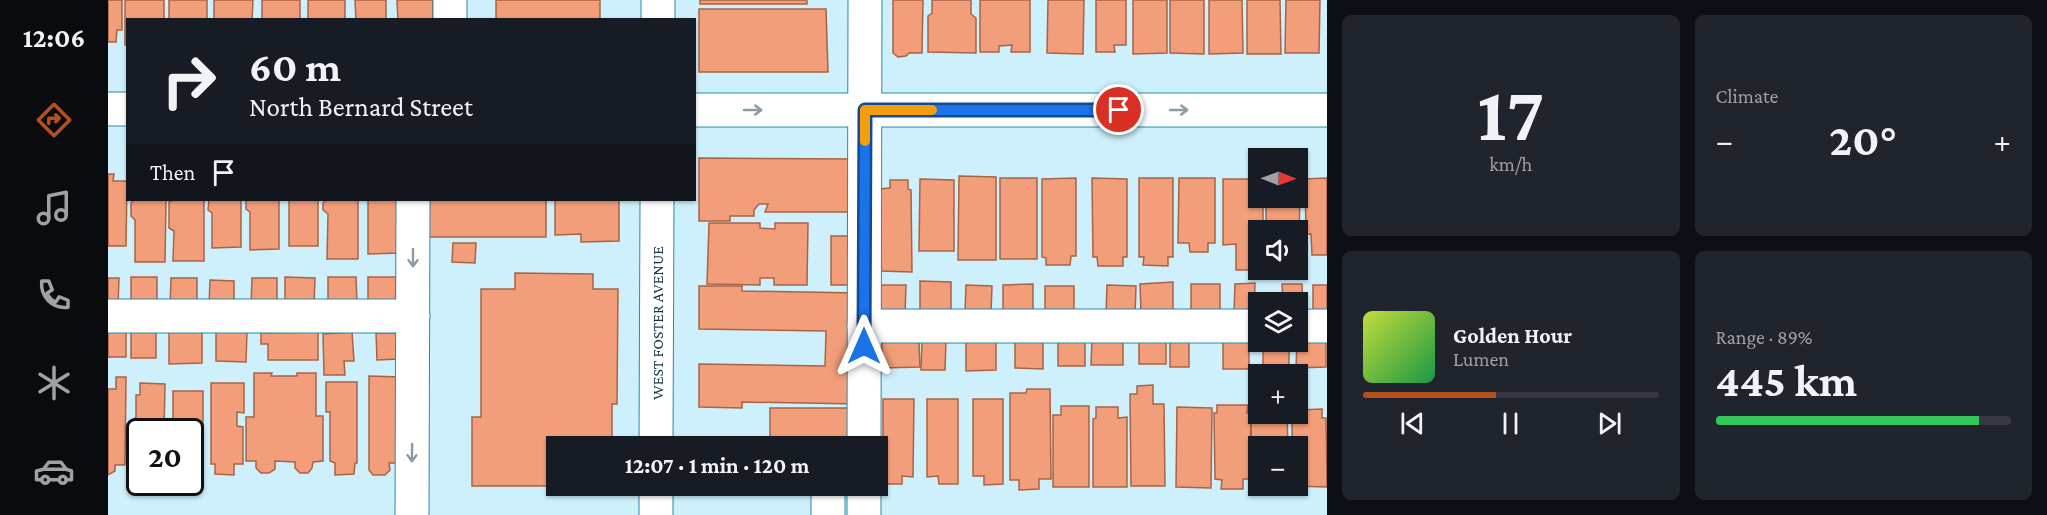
<!DOCTYPE html>
<meta charset="utf-8">
<style>
body{margin:0;font-family:"Crimson Pro",serif;background:#20242c;color:#f1f3f6;height:100vh;display:flex;flex-direction:column;font-size:22px;white-space:nowrap}
*{box-sizing:border-box;margin:0}
p{font-size:20px;color:#9ea1a6}
.icon{flex:none;width:33px;height:33px;fill:none;stroke:currentColor;stroke-width:2;stroke-linecap:round;stroke-linejoin:round}
.map{position:relative;flex:1;overflow:hidden}
.drawer{display:flex;flex-direction:column;gap:15px;padding:15px;background:#0d0f14;width:720px}
.drawer>*{flex:none}
.top-card{position:absolute;left:18px;top:18px;width:570px;height:183px;border-radius:0px;box-shadow:0 2px 4px #0004;background:#171b24;color:#f1f3f6;overflow:hidden}
.needle{width:39px;rotate:91deg}
.controls{position:absolute;left:1140px;top:148px;display:grid;gap:12px}
.controls a{display:grid;place-items:center;width:60px;height:60px;border-radius:0px;background:#171b24;box-shadow:0 2px 4px #0004;font-size:30px}
.speed{position:absolute;left:18px;top:418px;display:flex;gap:12px;font-size:30px;font-weight:700;text-align:center}
.speed>*{display:grid;place-content:center;width:78px;height:78px;border-radius:50%;background:#171b24;box-shadow:0 2px 4px #0004;line-height:1}
.speed .limit{border:3px solid #111;border-radius:9px;background:#fff;color:#111}
.pin{position:absolute;display:grid;place-items:center;width:51px;height:51px;color:#fff;margin:-26px;border:3px solid #fff;border-radius:50%;box-shadow:0 2px 6px #0007}
.me{position:absolute;width:66px;margin:-33px;rotate:0deg;stroke-linejoin:round;filter:drop-shadow(0 0 4px #0008)}
.turn{display:flex;align-items:center;gap:21px;height:126px;padding:0 24px;font-size:27px}
.turn .icon{width:78px;height:78px;stroke-width:2.5}
.turn b{display:block;font-size:42px;line-height:51px}
.then{display:flex;align-items:center;height:57px;padding:0 24px;background:#0003;gap:12px;font-size:22px}
.big{font-size:45px;font-weight:700;line-height:1.1}
.drawer .widget{flex:1;display:flex;flex-direction:column;justify-content:center;gap:9px;min-width:0;padding:0 21px;border-radius:9px;background:#20242c}
.drawer .dial{align-items:center;gap:0}
.dial b{font-size:78px;line-height:1}
.song{display:flex;align-items:center;gap:18px}
.cover{width:72px;height:72px;border-radius:9px;background:linear-gradient(135deg,hsl(70 70% 55%),hsl(140 70% 35%))}
.played{height:6px;border-radius:3px;background:linear-gradient(90deg,#b4501e 45%,#363941 45%)}
.keys{display:flex;justify-content:space-around;direction:ltr}
.heat{display:flex;justify-content:space-between;align-items:center;font-size:33px;direction:ltr}
.charge{height:9px;border-radius:4px;background:linear-gradient(90deg,#34c759 89%,#363941 0)}
.drawer .tiles{flex:1;display:grid;gap:15px;grid-template-columns:repeat(2,1fr)}
.trip{position:absolute;left:438px;top:436px;width:342px;height:60px;border-radius:0px;background:#171b24;box-shadow:0 2px 4px #0004;font-weight:700;line-height:60px;text-align:center}
main{display:flex;flex:1;min-height:0}
.tab-bar{display:flex;flex-direction:column;width:108px;justify-content:space-around;align-items:center;background:#090b0e;color:#9ea1a6}
.tab-bar .icon{width:42px;height:42px}
.tab-bar .selected{color:#b4501e}
.tab-bar b{font-size:27px;color:#f1f3f6}
.map>svg:first-child{display:block}
.building{fill:#f39e7a;stroke:#a86345;stroke-width:1.5}
.lines{fill:none;stroke-linecap:round;stroke-linejoin:round}
.minor-casing{stroke:#268aa9;stroke-width:35}
.major-casing{stroke:#268aa9;stroke-width:35}
.minor{stroke:#fff;stroke-width:33}
.major{stroke:#fff;stroke-width:33}
.oneway{stroke:#889ca3}
.route-casing{stroke:#114b97;stroke-width:15}
.route{stroke:#1a73e8;stroke-width:10}
.slow{stroke:#f59e0b;stroke-width:10}
.labels{text-anchor:middle;dominant-baseline:central;stroke-width:6;stroke-linejoin:round;paint-order:stroke}
.street-label{font-size:16px;fill:#123a47;stroke:#fff}
</style>
<main>
<nav class="tab-bar">
<b>12:06</b>
<svg class="icon selected" aria-label="directions" viewBox="0 0 24 24"><path d="M12 3l9 9-9 9-9-9zM9 14v-3h6M13 9l2 2-2 2"/></svg>
<svg class="icon" aria-label="music" viewBox="0 0 24 24"><path d="M9 18V5l10-2v13"/><circle cx="6" cy="18" r="3"/><circle cx="16" cy="16" r="3"/></svg>
<svg class="icon" aria-label="phone" viewBox="0 0 24 24"><path d="M5 4h4l2 5-3 2q2 4 5 5l2-3 5 2v4C11 20 4 13 5 4z"/></svg>
<svg class="icon" aria-label="climate" viewBox="0 0 24 24"><path d="M12 3v18M4 7l16 10M4 17L20 7"/></svg>
<svg class="icon" aria-label="car" viewBox="0 0 24 24"><path d="M5 17H2v-5l4-1 3-4h7l3 4 3 1v5h-3M9 17h6M6 11h13"/><circle cx="7" cy="17" r="2"/><circle cx="17" cy="17" r="2"/></svg>
</nav>
<div class="map">
<svg width="1219" height="515" viewBox="0 0 1219 515">
<rect width="100%" height="100%" fill="#cef0fd"/>
<g class="building">
<path d="M0,0h14v30h-5l-1,12h-8z"/>
<path d="M17,0h39v20h-36v25h-3z"/>
<rect x="61" y="0" width="38" height="20"/>
<path d="M106,0h39l-1,20h-38z"/>
<rect x="154" y="0" width="38" height="20"/>
<rect x="200" y="0" width="37" height="20"/>
<path d="M247,0h31v20h-30z"/>
<path d="M289,0h36v20h-35z"/>
<rect x="388" y="0" width="104" height="20"/>
<rect x="592" y="0" width="107" height="4"/>
<path d="M785,0h30l-1,53h-13l-3,3 -8,1 -5,-4z"/>
<path d="M824,0h39v14l5,4v35l-48,-1v-36l4,-3z"/>
<path d="M872,0h50v52h-19l1,-7 -13,1v6h-19z"/>
<path d="M940,0h36l-1,54 -36,-1z"/>
<path d="M988,0h30v45h-12l1,7h-19z"/>
<path d="M1025,0h34v53l-34,1z"/>
<path d="M1062,0h34v54l-34,-1z"/>
<path d="M1101,0h33l1,53 -34,1z"/>
<path d="M1139,0h33l1,54h-34z"/>
<path d="M1178,0h34l-1,53h-34z"/>
<path d="M591,9h127l2,63h-129z"/>
<path d="M591,158l159,1v53h-93l3,-8h-9l-5,6v6h-24v5h-31z"/>
<path d="M0,174h6l-1,7h14l-1,65h-18z"/>
<path d="M851,176l37,1v83h-38z"/>
<rect x="892" y="178" width="37" height="81"/>
<path d="M968,178v78h-5l-1,9h-24v-7l-4,-1v-78z"/>
<path d="M984,178l35,1v78h-4v9h-25l-1,-9h-4z"/>
<path d="M1031,178h34v79h-5v9l-25,-1 1,-8h-5z"/>
<path d="M1071,178h36v65h-7v9h-18l-1,-9h-11z"/>
<path d="M1219,178v77h-15l-1,-21h-5l-1,-55z"/>
<path d="M812,179l34,1v71h-35z"/>
<path d="M1115,179h35v19h5v33h-5v39h5h-27v-26l-13,1z"/>
<path d="M1190,179h2l-1,76 -1,-24h-32v-33h32z"/>
<path d="M782,180h18v9l3,1 1,82 -32,-1 -1,-82 11,-1z"/>
<path d="M26,200h32l-1,62h-30v-42l-4,-4v-13z"/>
<path d="M65,200h31v61h-31l1,-30 -5,-3v-26z"/>
<path d="M101,200h32v47l-29,1v-35l-4,-3z"/>
<path d="M138,200h33v49l-29,1v-38l-4,-3z"/>
<rect x="181" y="200" width="29" height="46"/>
<path d="M218,200h32v59h-31l1,-45 -5,-4v-7z"/>
<path d="M260,200h32v53l-32,1z"/>
<path d="M318,200h120v37h-119z"/>
<path d="M447,200h64v41l-38,1v-8l-26,1z"/>
<path d="M601,223h51v5l15,1v-6h33l-1,62h-33v-7h-14v7l-53,-1z"/>
<path d="M723,236h26l1,49h-27z"/>
<path d="M345,243h23l-1,20 -23,-1z"/>
<path d="M407,273l78,1v15h25l-1,115h-5v36h6v7h-62v39h62h-146v-69h9v-128h34z"/>
<rect x="23" y="277" width="26" height="29"/>
<path d="M177,277l30,1 -1,28h-29z"/>
<path d="M220,277h28l1,25 -29,1z"/>
<path d="M260,277h28v28l-28,-1z"/>
<path d="M0,278h11l-1,28h-10z"/>
<path d="M63,278h26v30l-27,-1z"/>
<path d="M144,278h25v27h-26z"/>
<path d="M102,280l24,1v25h-25z"/>
<path d="M812,281l31,1v31h-31z"/>
<path d="M1065,282v31h-32l-1,-29z"/>
<path d="M1147,283l-1,30 -20,-1 1,-28z"/>
<path d="M925,284v30h-30v-29z"/>
<path d="M1083,284h29v29l-29,1z"/>
<path d="M1174,284h20l1,29h-5v-10h-15z"/>
<path d="M772,285h26l-1,29 -26,-1z"/>
<path d="M858,285l26,1 -1,27h-26z"/>
<path d="M999,285l29,1 -1,29h-29z"/>
<path d="M1205,285h14v28l-14,1z"/>
<path d="M591,286h43v5l117,2 -1,111 -116,-2v6l-43,-1v-43l126,2 1,-35 -127,-2z"/>
<rect x="937" y="286" width="29" height="28"/>
<rect x="23" y="331" width="25" height="27"/>
<rect x="0" y="332" width="18" height="25"/>
<path d="M61,332h33v31l-33,1z"/>
<path d="M108,332h31l-1,30 -30,-1z"/>
<path d="M210,332v28h-50v-16h-7v-11z"/>
<path d="M244,332l2,29h-10l1,14h-21l-1,-41z"/>
<path d="M268,333h24v26l-23,1z"/>
<rect x="1031" y="337" width="27" height="27"/>
<rect x="1062" y="337" width="19" height="30"/>
<path d="M1141,338v31h-26v-30z"/>
<path d="M1218,338v29l-30,1 1,-26z"/>
<path d="M888,339v31l-30,1v-31z"/>
<path d="M950,339l27,1v26h-27z"/>
<path d="M984,339l31,1v25h-32z"/>
<path d="M907,340h28v29l-28,-1z"/>
<path d="M814,341l24,1 -1,28h-24z"/>
<path d="M774,342h37l1,25 -38,1z"/>
<rect x="1155" y="342" width="26" height="25"/>
<path d="M146,373h18l-1,3h26v-3h19v43h7v45l-10,1 -1,6 -4,5h-8l-5,-5v-6l-20,-1v8l-6,4h-8l-5,-5v-7h-10v-44h8z"/>
<path d="M261,376l31,1v86h-11l1,7 -5,5h-12l-4,-5z"/>
<path d="M8,377h10l-1,88h-10v6l-7,4v-86h8z"/>
<path d="M218,382h31v81h-2l-1,11 -19,1v-12l-5,-2v-49h-4z"/>
<path d="M32,383l25,1 -1,48h-24v32h-5l1,-25 -5,-5v-12l5,-5v-22h4z"/>
<path d="M103,383h33v30l-7,-1v14l6,1v37h-9v11l-19,-1v-10h-4z"/>
<path d="M1045,385v19h11l1,82h-34l-1,-92h7v-8z"/>
<path d="M919,389h23l1,90h-12v10l-20,1v-10h-9v-87h16z"/>
<path d="M65,391h30v73l-11,-1v12h-2v-43h-21l4,-5z"/>
<path d="M775,399h31l-1,78 -11,-1v8h-19z"/>
<path d="M819,399h31v85h-19l-1,-8 -11,1z"/>
<path d="M865,399h30v85l-19,1v-9h-11z"/>
<path d="M1109,405h31l-1,8h4l-1,66h-7v10h-22l1,-9 -7,-1 -1,-66h3z"/>
<path d="M953,406h28v81h-36v-72h8z"/>
<path d="M988,407h22v11l9,-1v70h-34v-68l3,-1z"/>
<path d="M1069,407l35,1 -1,80 -35,-1z"/>
<rect x="662" y="408" width="87" height="39"/>
<path d="M1147,408h3v6h29l1,33h-30v39h-6l-1,-71 4,-1z"/>
<path d="M1214,409v9h4l1,69 -34,-1h5v-39h-6v-29h7v-8z"/>
</g>
<g class="lines">
<g class="minor-casing">
<g id="minor">
<path d="M342,20v-20"/>
<path d="M0,109h20"/>
<path d="M586,110h633"/>
<path d="M0,316h305"/>
<path d="M756,326h394"/>
<path d="M1190,326h29"/>
<path d="M756,447l1,-447"/>
<path d="M304,515l1,-315"/>
<path d="M720,515v-29"/>
<path d="M756,515v-29"/>
</g>
</g>
<g class="major-casing">
<g id="major">
<path d="M550,20v-20"/>
<path d="M548,447l1,-247"/>
<path d="M548,515v-29"/>
</g>
</g>
<use href="#minor" class="minor"/>
<use href="#major" class="major"/>
</g>
<defs><path id="oneway-shaft" d="M-6 0H5M1.5-3L5.5 0L1.5 3" fill="none" stroke-width="1.6" stroke-linecap="round" stroke-linejoin="round" transform="scale(1.5)"/></defs>
<g class="oneway">
<use href="#oneway-shaft" transform="translate(645 110)"/>
<use href="#oneway-shaft" transform="translate(1071 110)"/>
<use href="#oneway-shaft" transform="translate(305 258) rotate(90)"/>
<use href="#oneway-shaft" transform="translate(304 453) rotate(91)"/>
</g>
<g class="lines">
<g class="route-casing">
<path id="route" d="M756,346l1,-236h254"/>
</g>
<use href="#route" class="route"/>
<path class="slow" d="M757,141v-31h67"/>
</g>
<g class="labels">
<g class="street-label">
<text transform="translate(549 323) rotate(-90)">WEST FOSTER AVENUE</text>
</g>
</g>
</svg>
<div class="controls">
<a><svg class="needle" viewBox="-14 -14 28 28"><path d="M0-13l5 13h-10z" fill="#e53935"/><path d="M0 13l5-13h-10z" fill="#9ea1a6"/></svg></a>
<a><svg class="icon" aria-label="sound" viewBox="0 0 24 24"><path d="M4 9h4l5-4v14l-5-4H4zM17 9q2 3 0 6"/></svg></a>
<a><svg class="icon" aria-label="layers" viewBox="0 0 24 24"><path d="M12 4l9 5-9 5-9-5zM3 14l9 5 9-5"/></svg></a>
<a>+</a>
<a>−</a>
</div>
<div class="speed"><div class="limit">20</div></div>
<div class="pin" style="left:1011px;top:110px;background:#d93025"><svg class="icon" aria-label="arrive" viewBox="0 0 24 24"><path d="M6 21V4h12l-3 4 3 4H6"/></svg></div>
<svg class="me" style="left:756px;top:346px" viewBox="-20 -20 40 40"><path d="M0-17L14 15 0 8-14 15z" fill="#1a73e8" stroke="#fff" stroke-width="4"/></svg>
<div class="trip">12:07 · 1 min · 120 m</div>
<div class="top-card">
<div class="turn"><svg class="icon" aria-label="right" viewBox="0 0 24 24"><path d="M7 20v-9h11M14 6l5 5-5 5"/></svg><div><b>60 m</b>North Bernard Street</div></div>
<div class="then">Then<svg class="icon" aria-label="arrive" viewBox="0 0 24 24"><path d="M6 21V4h12l-3 4 3 4H6"/></svg></div>
</div>
</div>
<section class="drawer">
<div class="tiles">
<div class="widget dial"><b>17</b><p>km/h</p></div>
<div class="widget"><p>Climate</p>
<div class="heat"><a>−</a><b class="big">20°</b><a>+</a></div>
</div>
<div class="widget">
<div class="song"><i class="cover"></i><div><b>Golden Hour</b><p>Lumen</p></div></div>
<div class="played"></div>
<div class="keys"><svg class="icon" aria-label="previous" viewBox="0 0 24 24"><path d="M18 5L8 12l10 7zM5 5v14"/></svg><svg class="icon" aria-label="pause" viewBox="0 0 24 24"><path d="M8 5v14M16 5v14"/></svg><svg class="icon" aria-label="next" viewBox="0 0 24 24"><path d="M6 5l10 7-10 7zM19 5v14"/></svg></div>
</div>
<div class="widget"><p>Range · 89%</p><b class="big">445 km</b><div class="charge"></div></div>
</div>
</section>
</main>
